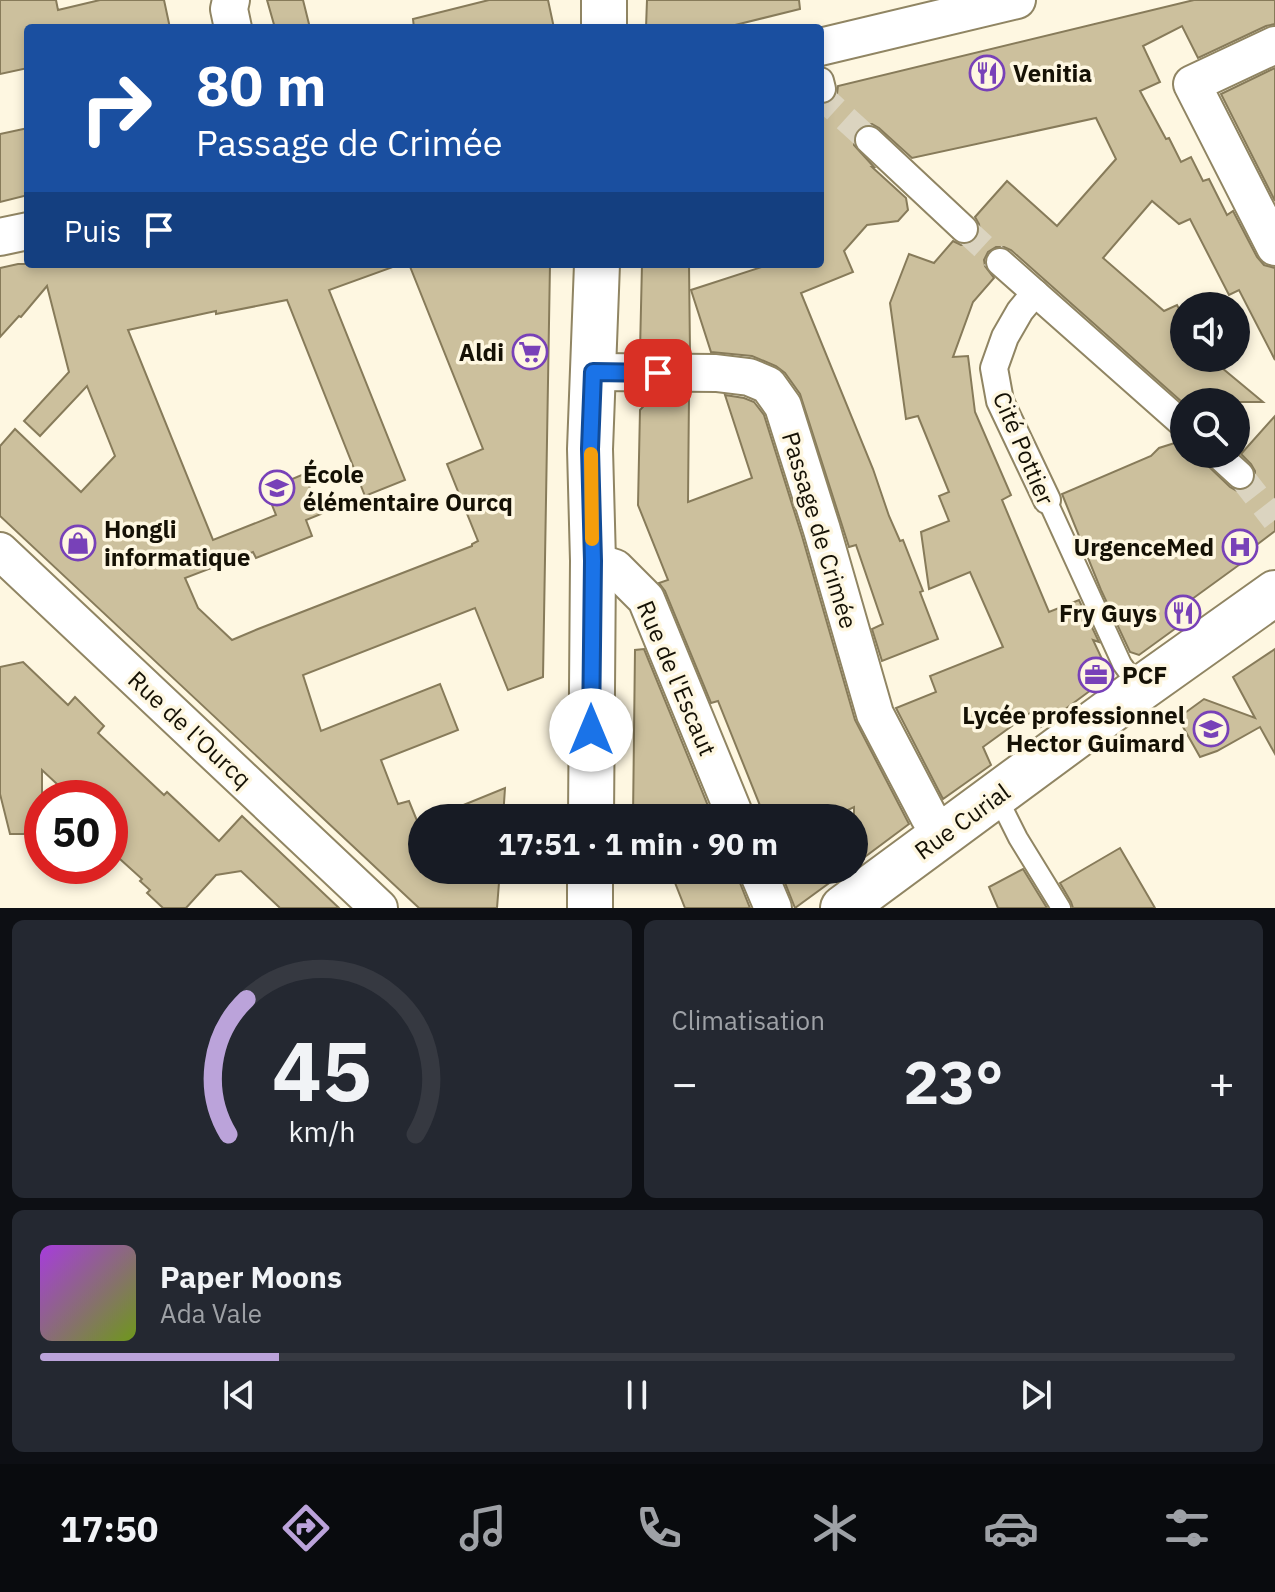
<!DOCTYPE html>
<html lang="fr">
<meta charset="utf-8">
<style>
body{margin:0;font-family:"IBM Plex Sans",sans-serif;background:#242831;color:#f1f3f6;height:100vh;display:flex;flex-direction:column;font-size:30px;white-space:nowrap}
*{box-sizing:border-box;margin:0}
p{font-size:26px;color:#9ea1a6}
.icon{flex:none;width:44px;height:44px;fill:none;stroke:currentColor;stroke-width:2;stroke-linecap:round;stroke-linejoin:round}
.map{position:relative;height:908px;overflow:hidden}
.drawer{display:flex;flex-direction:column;gap:12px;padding:12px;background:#0d0f14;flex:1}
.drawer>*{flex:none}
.banner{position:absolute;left:24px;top:24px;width:800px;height:244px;border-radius:8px;box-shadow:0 4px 12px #0003;background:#1a4fa0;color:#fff;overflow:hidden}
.buttons{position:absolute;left:1170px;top:292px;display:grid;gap:16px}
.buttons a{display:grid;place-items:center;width:80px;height:80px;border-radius:50%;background:#171b24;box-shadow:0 4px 12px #0003;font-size:40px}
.speed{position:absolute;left:24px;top:780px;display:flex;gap:16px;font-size:40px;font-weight:700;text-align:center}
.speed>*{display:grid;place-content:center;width:104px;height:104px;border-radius:50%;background:#171b24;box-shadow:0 4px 12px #0003;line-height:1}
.speed .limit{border:12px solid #d22;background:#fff;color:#111}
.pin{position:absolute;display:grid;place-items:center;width:68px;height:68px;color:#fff;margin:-34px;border-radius:16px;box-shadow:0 4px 12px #0006}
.me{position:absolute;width:88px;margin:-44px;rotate:0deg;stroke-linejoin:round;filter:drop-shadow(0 0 6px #0008)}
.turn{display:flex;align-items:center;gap:28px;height:168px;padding:0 40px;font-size:36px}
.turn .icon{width:104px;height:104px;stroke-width:2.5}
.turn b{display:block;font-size:56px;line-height:68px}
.then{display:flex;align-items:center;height:76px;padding:0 40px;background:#0003;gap:16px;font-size:30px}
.big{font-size:60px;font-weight:700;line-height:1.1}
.drawer .widget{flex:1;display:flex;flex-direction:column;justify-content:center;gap:12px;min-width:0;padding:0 28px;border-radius:12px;background:#242831}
.drawer .dial{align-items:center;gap:0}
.dial svg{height:208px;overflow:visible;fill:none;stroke:#363941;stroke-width:7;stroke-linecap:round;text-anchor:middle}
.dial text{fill:#f1f3f6;stroke:none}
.song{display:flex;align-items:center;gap:24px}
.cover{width:96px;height:96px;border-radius:12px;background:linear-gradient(135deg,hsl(280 70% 55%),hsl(80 70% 35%))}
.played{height:8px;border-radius:4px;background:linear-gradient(90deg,#bba3da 20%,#363941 20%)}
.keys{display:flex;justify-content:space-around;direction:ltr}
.heat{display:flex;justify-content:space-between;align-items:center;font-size:44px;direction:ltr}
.drawer .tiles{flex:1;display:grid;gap:12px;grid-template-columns:1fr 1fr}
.widget:last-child{grid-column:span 2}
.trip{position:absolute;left:408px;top:804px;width:460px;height:80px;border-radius:40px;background:#171b24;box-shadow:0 4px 12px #0003;font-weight:700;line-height:80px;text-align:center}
.tab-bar{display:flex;height:128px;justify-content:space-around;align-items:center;background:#090b0e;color:#9ea1a6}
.tab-bar .icon{width:56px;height:56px}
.tab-bar .selected{color:#bba3da}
.tab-bar b{font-size:36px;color:#f1f3f6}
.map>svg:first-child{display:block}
.building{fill:#ccc09d;stroke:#877b5a;stroke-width:2}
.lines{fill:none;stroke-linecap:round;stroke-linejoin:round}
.pedestrian-tunnel{stroke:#dbd4c0;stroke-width:26;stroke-dasharray:26 13;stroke-linecap:butt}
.service-casing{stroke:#908563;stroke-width:22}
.pedestrian-casing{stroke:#908563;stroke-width:30}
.minor-casing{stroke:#908563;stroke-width:40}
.tertiary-casing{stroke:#908563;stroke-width:48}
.secondary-casing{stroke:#908563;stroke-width:48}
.service{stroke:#fff;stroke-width:18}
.pedestrian{stroke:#fff;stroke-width:26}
.minor{stroke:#fff;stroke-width:36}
.tertiary{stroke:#fff;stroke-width:44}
.secondary{stroke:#fff;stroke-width:44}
.route-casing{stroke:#114b97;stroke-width:20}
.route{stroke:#1a73e8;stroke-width:14}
.slow{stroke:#f59e0b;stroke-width:14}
.labels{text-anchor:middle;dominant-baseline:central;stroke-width:7;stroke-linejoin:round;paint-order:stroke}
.poi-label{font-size:24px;font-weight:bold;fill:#151105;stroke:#fef7e1;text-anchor:start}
.street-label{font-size:24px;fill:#151105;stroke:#fef7e1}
</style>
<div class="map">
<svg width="1275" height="908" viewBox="0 0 1275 908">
<rect width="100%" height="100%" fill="#fef7e1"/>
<g class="building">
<path d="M0,0h56l2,10 42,-10h64l6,28h-142v40l-28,6z"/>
<path d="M267,0h36l7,28h-35z"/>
<path d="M489,0h59l6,28h-140l-1,-9z"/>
<path d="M647,0h152l1,9 -77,19h-77z"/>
<path d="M1194,0h81v24l-9,2 -68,32 -16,-32 -39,20 17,36 -20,9 26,48 3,-1 12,24 10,-5 12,24 6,-2 18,36 6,-4 24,46 7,8 11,3v92l-36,-70 -10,5 -39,-76 -11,5 -27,-23 -49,57 61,53 13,-6 7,13v40h26l53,44h-81l-171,-152 -7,-3h-8l-8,5 -4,8 1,6 9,12 -21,24 -20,55 15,-1 7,56 36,83 -9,5 47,112 30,-12 20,42 -6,-2 17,36 -69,51 -7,-17 -51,37 8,18 -48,34 -47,-91 40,-16 -6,-16 73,-29 -33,-75 -41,17 -8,-57 28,-11 -10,-25 10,-4 -31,-76 -12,3 -16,-116 19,-49 25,9 19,-22 8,4 7,-1 7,-4 5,-8 -1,-8 -4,-7 32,-36 50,45 59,-67 -20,-41 -184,40 -33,-30 -7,-4 -8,1 -6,4 -4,7v9l20,22h-2l34,31 2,12 -10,11 -31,4 -23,26 9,21 -52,21 72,176 16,47 11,25 3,-1 20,51 -3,1 18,47 -56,22 -10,-32 11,-5 -27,-79 -7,2 -49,-153 -15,-21 -9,-7 -24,-10 -41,-4 -20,-62 80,-26h49v-159l7,-1 7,-4 3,-6 1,-8z"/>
<path d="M1275,68v133l-54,-107z"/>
<path d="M28,128v67l-28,7v-68z"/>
<path d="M18,264h374l1,3 -64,23 76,190 -40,16 -78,-196 -71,14v-3l-88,19 85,210 63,-25 -10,-25 38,-16 17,40 -15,6 6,16 -56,22 -3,-6 -68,26 13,30 34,32 26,-11 214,-83v-2l6,-3 -31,-77 36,-15 -74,-185h141l-7,413 -35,13 -33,-82 -172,67 18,56 119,-47 18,46 -77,30 17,44 11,-3 13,32v37h78l-3,38h-78l-419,-392v-70l15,-17 66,63 34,-36 -28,-70 -47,50 -16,-15 45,-49 -22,-86 -26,31 -2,-1 -19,21v-69z"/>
<path d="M642,264h47l1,88 -50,-1z"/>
<path d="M655,394h34l-1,108 64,-24 -27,-83 19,3 10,4 10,13 38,121 53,184 54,104 -55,41v-58l-23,11h-66l-47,-117 -7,2 -46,-112 -6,-8 9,-3 -30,-75 2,-95z"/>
<path d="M1275,416v115l-29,22 4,4 -62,45 6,13 -55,40 -9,-3 -29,-62 -39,-96 89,-38 8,-8 22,-7h3v16l19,4 27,26 7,4 9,-1 5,-4 4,-7v-8l-4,-7 -10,-10z"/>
<path d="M644,649l69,169h-80l2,-168z"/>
<path d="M1275,649v105l-15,-27 -43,24 -17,6 -22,-39 26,-19 51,19 -22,-41z"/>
<path d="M23,662l45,43 7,-8 29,29 -6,7 66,62 3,-3 52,49 23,-25 97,92h-59l-39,-37 -25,4 -30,33h-23l-16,-15 3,-3 -10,-9 2,-2 -32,-29v-52h-38l-30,-28v45l-18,19h-14l-10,-40v-127z"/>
<path d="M505,788l-2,30h-69v-1z"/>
<path d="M1120,848l35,60h-82l-2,-6 -11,-19z"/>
<path d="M1023,869l24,39h-49l-9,-21z"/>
<path d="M670,870h66l2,8 12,30h-65z"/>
<path d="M780,870h67l-52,38z"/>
</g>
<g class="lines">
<g class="pedestrian-tunnel">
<path d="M822,89l4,12 43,39"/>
<path d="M964,229l36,33"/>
<path d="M1240,475l35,45"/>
</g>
<g class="service-casing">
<g id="service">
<path d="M1047,500l75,164 18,25"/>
<path d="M997,796l21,42 43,70"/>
</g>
</g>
<g class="pedestrian-casing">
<g id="pedestrian">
<path d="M820,81l2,8"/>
<path d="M869,140l95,89"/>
<path d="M1000,262l35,31 -15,18 -15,26 -11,31 6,33 47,99"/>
<path d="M1035,293l149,132"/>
<path d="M1217,454l23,21"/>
</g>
</g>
<g class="minor-casing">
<g id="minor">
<path d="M231,0l-2,9 4,19"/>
<path d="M1275,45l-83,39 83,163"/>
<path d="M820,47l197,-47"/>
<path d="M0,237l28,-6"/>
<path d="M593,372l123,1 33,4 19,8 15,21 39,124 53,184 53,101 13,22"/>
<path d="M0,551l379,357"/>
<path d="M593,561l22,7 31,31 90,219"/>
<path d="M757,870l16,38"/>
</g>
</g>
<g class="tertiary-casing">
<path id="tertiary" d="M843,908l297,-219 135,-96"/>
</g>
<g class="secondary-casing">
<g id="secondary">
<path d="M604,28v-28"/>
<path d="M591,818l2,-257 -3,-112 7,-185"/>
<path d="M590,908v-38"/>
</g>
</g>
<use href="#service" class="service"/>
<use href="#pedestrian" class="pedestrian"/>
<use href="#minor" class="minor"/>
<use href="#tertiary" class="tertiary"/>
<use href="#secondary" class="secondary"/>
</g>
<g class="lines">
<g class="route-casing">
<path id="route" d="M591,730l2,-169 -3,-112 3,-77 65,1"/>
</g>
<use href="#route" class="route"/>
<path class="slow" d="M591,454l1,85"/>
</g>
<defs>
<g id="restaurant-ring" transform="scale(1.8)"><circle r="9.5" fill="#fef7e1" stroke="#7841b8" stroke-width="1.5"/><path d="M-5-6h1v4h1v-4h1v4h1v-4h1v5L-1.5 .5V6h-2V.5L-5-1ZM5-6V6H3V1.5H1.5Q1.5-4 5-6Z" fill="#7841b8"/></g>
<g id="supermarket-ring" transform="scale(1.8)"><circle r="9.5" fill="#fef7e1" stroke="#7841b8" stroke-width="1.5"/><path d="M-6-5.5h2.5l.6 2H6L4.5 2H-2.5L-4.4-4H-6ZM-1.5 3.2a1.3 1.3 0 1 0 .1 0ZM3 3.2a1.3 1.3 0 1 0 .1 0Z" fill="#7841b8"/></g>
<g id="school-ring" transform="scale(1.8)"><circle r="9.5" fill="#fef7e1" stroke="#7841b8" stroke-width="1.5"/><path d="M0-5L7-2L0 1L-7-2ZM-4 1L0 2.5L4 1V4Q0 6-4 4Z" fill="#7841b8"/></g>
<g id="shop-ring" transform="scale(1.8)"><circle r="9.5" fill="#fef7e1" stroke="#7841b8" stroke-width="1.5"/><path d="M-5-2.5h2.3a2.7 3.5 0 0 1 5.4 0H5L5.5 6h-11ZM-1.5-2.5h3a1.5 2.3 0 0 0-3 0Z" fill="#7841b8"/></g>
<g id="hospital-ring" transform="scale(1.8)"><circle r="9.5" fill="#fef7e1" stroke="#7841b8" stroke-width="1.5"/><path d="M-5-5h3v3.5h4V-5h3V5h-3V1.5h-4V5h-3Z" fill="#7841b8"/></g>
<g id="office-ring" transform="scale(1.8)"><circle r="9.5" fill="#fef7e1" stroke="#7841b8" stroke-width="1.5"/><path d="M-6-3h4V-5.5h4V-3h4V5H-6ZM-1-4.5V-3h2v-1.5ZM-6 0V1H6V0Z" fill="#7841b8"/></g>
</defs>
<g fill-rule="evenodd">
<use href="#restaurant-ring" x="987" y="73"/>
<use href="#supermarket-ring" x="530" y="352"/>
<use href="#school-ring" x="277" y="488"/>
<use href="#shop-ring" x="78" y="543"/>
<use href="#hospital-ring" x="1240" y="547"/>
<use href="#restaurant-ring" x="1183" y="613"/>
<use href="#office-ring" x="1096" y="675"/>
<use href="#school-ring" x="1211" y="729"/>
</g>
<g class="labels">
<g class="poi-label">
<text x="1013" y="73">Venitia</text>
<text x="504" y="352" text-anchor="end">Aldi</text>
<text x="303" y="474">École<tspan x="303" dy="28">élémentaire Ourcq</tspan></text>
<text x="104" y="529">Hongli<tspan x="104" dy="28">informatique</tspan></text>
<text x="1214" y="547" text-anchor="end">UrgenceMed</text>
<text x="1157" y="613" text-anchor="end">Fry Guys</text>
<text x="1122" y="675">PCF</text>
<text x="1185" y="715" text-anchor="end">Lycée professionnel<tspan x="1185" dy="28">Hector Guimard</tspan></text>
</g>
<g class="street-label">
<text transform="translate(1024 448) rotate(67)">Cité Pottier</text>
<text transform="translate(820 530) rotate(73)">Passage de Crimée</text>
<text transform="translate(677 678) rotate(67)">Rue de l'Escaut</text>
<text transform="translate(190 729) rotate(43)">Rue de l'Ourcq</text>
<text transform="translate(962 821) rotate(-36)">Rue Curial</text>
</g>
</g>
</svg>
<div class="buttons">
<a><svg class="icon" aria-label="sound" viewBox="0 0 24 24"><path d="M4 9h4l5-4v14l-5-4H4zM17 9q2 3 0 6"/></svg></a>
<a><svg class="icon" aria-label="search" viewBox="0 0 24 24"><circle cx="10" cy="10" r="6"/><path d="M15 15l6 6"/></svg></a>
</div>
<div class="speed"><div class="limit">50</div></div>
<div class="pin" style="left:658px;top:373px;background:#d93025"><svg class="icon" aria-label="arrive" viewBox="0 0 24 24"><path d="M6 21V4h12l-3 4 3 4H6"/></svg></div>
<svg class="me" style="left:591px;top:730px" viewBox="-20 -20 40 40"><circle r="19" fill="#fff"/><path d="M0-13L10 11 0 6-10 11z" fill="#1a73e8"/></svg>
<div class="trip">17:51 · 1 min · 90 m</div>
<div class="banner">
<div class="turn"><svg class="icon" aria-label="right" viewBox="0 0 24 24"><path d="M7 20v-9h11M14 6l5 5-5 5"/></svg><div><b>80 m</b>Passage de Crimée</div></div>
<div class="then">Puis<svg class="icon" aria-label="arrive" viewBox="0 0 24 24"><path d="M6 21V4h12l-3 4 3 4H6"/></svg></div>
</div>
</div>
<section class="drawer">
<div class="tiles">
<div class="widget dial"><svg viewBox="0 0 100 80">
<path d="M14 69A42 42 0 1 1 86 69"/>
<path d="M14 69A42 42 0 0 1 21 17" stroke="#bba3da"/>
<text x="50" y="56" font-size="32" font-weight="700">45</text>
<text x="50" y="72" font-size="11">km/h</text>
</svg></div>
<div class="widget"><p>Climatisation</p>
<div class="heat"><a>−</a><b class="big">23°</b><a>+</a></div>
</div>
<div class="widget">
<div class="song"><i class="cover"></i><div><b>Paper Moons</b><p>Ada Vale</p></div></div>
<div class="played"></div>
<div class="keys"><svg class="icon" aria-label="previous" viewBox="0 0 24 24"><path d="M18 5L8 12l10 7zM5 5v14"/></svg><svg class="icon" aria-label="pause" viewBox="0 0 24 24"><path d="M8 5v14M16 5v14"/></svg><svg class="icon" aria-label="next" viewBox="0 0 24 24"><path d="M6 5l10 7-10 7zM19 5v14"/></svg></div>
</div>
</div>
</section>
<nav class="tab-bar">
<b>17:50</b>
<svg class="icon selected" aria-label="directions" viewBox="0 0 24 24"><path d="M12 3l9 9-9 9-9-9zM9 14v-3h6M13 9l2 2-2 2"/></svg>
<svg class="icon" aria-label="music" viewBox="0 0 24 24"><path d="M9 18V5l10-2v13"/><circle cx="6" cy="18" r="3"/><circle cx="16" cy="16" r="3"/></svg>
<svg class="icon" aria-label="phone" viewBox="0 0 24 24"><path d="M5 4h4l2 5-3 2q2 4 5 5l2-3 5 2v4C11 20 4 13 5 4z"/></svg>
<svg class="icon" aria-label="climate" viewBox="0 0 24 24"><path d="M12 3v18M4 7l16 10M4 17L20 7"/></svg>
<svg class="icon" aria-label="car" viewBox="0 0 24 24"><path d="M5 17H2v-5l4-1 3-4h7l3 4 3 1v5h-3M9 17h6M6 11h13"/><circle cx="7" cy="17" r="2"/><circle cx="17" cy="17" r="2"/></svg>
<svg class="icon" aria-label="filters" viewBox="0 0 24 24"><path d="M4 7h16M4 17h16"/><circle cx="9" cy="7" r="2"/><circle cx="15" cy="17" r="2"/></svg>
</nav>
